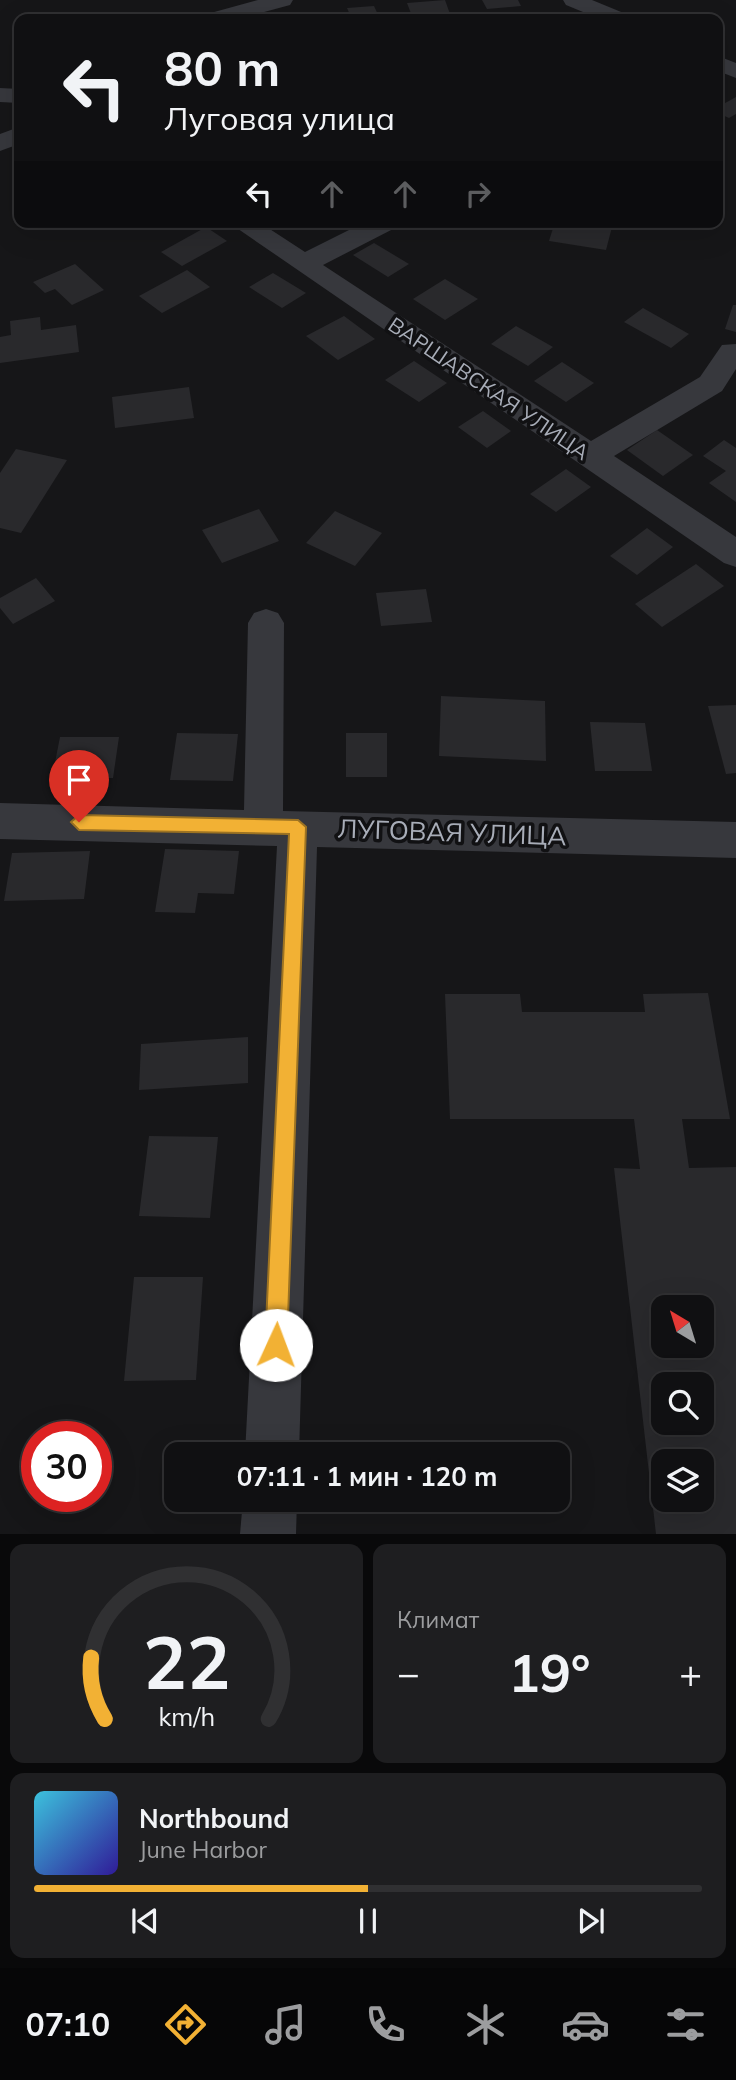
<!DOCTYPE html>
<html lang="ru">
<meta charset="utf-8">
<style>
body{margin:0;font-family:Mulish,sans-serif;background:#1e1e20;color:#f1f3f6;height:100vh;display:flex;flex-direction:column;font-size:26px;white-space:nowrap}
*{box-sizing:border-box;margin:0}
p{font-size:23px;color:#9c9d9f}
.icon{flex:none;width:38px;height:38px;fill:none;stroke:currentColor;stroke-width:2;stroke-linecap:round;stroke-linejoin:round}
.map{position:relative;height:1534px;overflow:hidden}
.side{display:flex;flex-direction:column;gap:10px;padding:10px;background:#09090a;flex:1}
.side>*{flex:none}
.hud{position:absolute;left:14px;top:14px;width:709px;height:214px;border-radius:14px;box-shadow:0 7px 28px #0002,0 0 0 2px #303032;background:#101012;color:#f1f3f6;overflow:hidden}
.needle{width:46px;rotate:322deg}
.fabs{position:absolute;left:651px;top:1295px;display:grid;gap:14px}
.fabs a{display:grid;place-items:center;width:63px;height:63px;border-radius:14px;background:#101012;box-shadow:0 7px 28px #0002,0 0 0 2px #303032;font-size:35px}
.speed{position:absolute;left:21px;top:1421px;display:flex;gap:14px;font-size:35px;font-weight:700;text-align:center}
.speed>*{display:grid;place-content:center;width:91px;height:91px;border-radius:50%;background:#101012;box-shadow:0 7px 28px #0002,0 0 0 2px #303032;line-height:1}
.speed .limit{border:10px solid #d22;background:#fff;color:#111}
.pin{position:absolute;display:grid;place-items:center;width:60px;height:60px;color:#fff;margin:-72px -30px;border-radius:50% 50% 50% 0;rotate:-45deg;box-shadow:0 0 7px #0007}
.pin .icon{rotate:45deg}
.me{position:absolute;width:77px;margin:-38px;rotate:2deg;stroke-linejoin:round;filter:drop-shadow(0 0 5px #0008)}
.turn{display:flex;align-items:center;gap:24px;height:147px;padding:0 35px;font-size:32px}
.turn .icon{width:91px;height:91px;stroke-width:2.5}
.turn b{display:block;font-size:49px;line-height:60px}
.lanes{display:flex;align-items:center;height:66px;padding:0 35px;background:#0003;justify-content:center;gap:35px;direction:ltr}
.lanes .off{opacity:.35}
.big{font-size:52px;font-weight:700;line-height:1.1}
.side .card{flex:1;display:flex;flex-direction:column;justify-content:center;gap:10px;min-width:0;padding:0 24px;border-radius:14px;background:#1e1e20}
.side .dial{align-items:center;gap:0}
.dial svg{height:182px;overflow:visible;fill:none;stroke:#303032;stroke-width:7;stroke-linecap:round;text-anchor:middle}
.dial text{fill:#f1f3f6;stroke:none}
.song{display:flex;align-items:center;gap:21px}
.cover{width:84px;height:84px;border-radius:10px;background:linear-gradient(135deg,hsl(190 70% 55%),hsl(250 70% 35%))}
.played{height:7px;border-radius:4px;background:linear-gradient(90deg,#f2b134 50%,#303032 50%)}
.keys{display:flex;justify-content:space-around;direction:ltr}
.heat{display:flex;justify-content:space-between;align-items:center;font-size:38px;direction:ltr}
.side .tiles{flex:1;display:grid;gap:10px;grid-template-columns:1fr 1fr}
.card:last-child{grid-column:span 2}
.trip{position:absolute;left:164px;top:1442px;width:406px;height:70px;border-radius:14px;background:#101012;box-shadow:0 7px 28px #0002,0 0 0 2px #303032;font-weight:700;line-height:70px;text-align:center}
.menu{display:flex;height:112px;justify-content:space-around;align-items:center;background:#060607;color:#9c9d9f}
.menu .icon{width:49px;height:49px}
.menu .selected{color:#f2b134}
.menu b{font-size:32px;color:#f1f3f6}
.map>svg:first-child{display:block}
.building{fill:#29292c;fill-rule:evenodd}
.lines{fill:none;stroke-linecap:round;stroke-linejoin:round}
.minor{fill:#37383d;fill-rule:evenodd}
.route{fill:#f2b134;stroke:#9d7322;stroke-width:2}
.labels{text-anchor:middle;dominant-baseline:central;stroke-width:7;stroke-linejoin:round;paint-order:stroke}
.far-street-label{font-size:21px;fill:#a8adb8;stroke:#111113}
.street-label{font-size:26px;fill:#a8adb8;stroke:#111113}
</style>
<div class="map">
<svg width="736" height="1534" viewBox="0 0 736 1534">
<rect width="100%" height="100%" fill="#161618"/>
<g class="building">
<path d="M445,0l5,14 -38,2 -5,-13z"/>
<path d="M482,0h36l3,6 -34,3z"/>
<path d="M374,6l6,13h-28l-5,-11z"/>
<path d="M736,97v17l-7,4 -11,-5v-6z"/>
<path d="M555,222l57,5 -6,23 -57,-9z"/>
<path d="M206,227l21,14 -45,25 -21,-14z"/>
<path d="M374,243l35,21 -21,13 -35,-22z"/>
<path d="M75,264l29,26 -32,15 -17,-16 -10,4 -12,-11z"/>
<path d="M187,270l23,17 -48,26 -23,-17z"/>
<path d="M273,273l33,20 -24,15 -33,-21z"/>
<path d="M445,279l33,20 -33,21 -32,-21z"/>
<path d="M733,305h3v27l-11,-3z"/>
<path d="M643,308l46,26 -18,14 -47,-26z"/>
<path d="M344,316l31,23 -37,21 -32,-24z"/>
<path d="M40,317l1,13 35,-5 3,27 -79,11v-26l11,-2 -1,-14z"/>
<path d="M516,326l37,21 -25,19 -37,-22z"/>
<path d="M414,361l33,22 -28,19 -34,-22z"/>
<path d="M562,362l32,21 -28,19 -32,-21z"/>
<path d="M189,387l5,31 -79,10 -3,-31z"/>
<path d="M483,411l28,20 -24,17 -29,-21z"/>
<path d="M657,430l36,25 -30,21 -36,-26z"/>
<path d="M724,440l12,8v54l-27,-19 17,-12 -23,-15z"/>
<path d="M16,449l51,11 -46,73 -21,-5v-55z"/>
<path d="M566,469l25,18 -35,25 -26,-18z"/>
<path d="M259,509l20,32 -57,22 -20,-33z"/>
<path d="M335,511l47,22 -27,33 -49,-23z"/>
<path d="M647,528l26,19 -36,28 -27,-19z"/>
<path d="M696,564l28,22 -62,41 -27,-23z"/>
<path d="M36,578l19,23 -42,23 -13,-16v-10z"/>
<path d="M426,589l6,33 -51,4 -5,-33z"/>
<path d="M441,696l104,5 1,60 -107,-5z"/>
<path d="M736,705v68l-10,1 -18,-68z"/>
<path d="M590,722l55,1 7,48h-57z"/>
<path d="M177,733l61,1 -5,47 -63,-1z"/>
<rect x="346" y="733" width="41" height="44"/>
<path d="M60,737h59l-6,41h-61z"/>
<path d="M165,849l74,2 -5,43 -36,-1 -3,20 -40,-1z"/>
<path d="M90,851l-6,48 -80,2 8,-48z"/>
<path d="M708,993l22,126h-48l7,49 47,-1v367h-80l-42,-366 26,1 -6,-50h-184l-5,-125h75l2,18h123l-2,-18zM663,1307h39v39h-39zM663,1384h39v39h-39zM663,1461h39v39h-39z"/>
<path d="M248,1037v46l-109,7 2,-46z"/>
<path d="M149,1136l69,1 -8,81 -71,-2z"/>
<path d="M134,1277h69l-7,103 -72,1z"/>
</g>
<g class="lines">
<g class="minor">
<path d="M258,0h35l-3,5 -52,14h-34l3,-5z"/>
<path d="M563,0h29l34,14 3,5h-29l-34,-14z"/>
<path d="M718,56l18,7v15l-18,-7z"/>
<path d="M0,88l19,1v14l-19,-1z"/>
<path d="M19,127v17l-19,7v-17z"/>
<path d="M228,222h31l46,30 60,-30h34l-4,6 -72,37 268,176 109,-64 22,-32 14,-1v25l-14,22 -108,65 122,81v30l-12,-4z"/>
<path d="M266,609l12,4 6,10 -1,188 453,11v36l-419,-11 -18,607h-54l32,-608 -277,-7v-36l244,7 4,-187 6,-10z"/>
<path d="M243,1500h54l-1,34h-56z"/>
</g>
</g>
<path class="route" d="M79,815l219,5 8,7 -19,518 -4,8 -7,3 -8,-3 -3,-8 24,-511 -210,-4 -8,-8z"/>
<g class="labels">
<g class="far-street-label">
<text transform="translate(489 388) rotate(34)">ВАРШАВСКАЯ УЛИЦА</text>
</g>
<g class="street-label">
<text transform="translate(452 832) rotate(2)">ЛУГОВАЯ УЛИЦА</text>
</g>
</g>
</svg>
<div class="fabs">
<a><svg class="needle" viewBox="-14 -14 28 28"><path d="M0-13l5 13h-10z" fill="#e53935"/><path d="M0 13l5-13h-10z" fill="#9c9d9f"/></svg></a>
<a><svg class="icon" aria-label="search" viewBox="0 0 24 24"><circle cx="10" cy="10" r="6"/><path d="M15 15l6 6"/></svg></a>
<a><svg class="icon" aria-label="layers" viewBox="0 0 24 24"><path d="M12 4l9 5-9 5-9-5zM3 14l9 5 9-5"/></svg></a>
</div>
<div class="speed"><div class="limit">30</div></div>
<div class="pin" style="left:79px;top:822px;background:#d93025"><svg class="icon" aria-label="arrive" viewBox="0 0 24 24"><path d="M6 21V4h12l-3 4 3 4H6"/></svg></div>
<svg class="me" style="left:276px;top:1345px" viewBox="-20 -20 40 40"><circle r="19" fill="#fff"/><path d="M0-13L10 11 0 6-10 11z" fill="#f2b134"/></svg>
<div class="trip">07:11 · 1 мин · 120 m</div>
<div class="hud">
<div class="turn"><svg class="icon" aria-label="left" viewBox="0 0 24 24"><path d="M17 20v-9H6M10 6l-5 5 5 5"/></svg><div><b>80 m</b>Луговая улица</div></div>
<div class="lanes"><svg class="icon" aria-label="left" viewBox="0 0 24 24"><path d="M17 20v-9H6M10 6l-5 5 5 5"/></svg><svg class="icon off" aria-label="ahead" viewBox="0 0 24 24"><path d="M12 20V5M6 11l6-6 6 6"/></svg><svg class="icon off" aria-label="ahead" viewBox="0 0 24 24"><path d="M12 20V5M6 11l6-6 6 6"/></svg><svg class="icon off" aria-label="right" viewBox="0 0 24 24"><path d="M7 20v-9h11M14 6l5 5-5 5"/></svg></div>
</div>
</div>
<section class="side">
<div class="tiles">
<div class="card dial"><svg viewBox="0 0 100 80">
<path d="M14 69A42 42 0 1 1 86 69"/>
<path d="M14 69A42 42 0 0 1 8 42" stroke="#f2b134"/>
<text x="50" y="56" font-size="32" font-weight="700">22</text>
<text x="50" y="72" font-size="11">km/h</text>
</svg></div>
<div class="card"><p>Климат</p>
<div class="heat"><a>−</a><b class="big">19°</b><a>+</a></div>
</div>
<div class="card">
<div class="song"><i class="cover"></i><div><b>Northbound</b><p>June Harbor</p></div></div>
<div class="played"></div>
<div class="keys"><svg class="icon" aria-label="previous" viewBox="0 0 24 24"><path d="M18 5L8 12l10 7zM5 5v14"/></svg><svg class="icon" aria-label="pause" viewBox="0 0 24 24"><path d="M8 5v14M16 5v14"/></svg><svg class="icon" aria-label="next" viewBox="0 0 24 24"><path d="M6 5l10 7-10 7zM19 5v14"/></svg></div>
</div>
</div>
</section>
<nav class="menu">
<b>07:10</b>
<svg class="icon selected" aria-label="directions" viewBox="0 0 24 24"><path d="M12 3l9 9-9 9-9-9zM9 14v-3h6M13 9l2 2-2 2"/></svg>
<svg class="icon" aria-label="music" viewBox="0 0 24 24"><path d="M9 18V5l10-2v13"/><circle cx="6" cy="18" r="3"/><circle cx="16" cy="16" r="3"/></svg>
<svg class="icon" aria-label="phone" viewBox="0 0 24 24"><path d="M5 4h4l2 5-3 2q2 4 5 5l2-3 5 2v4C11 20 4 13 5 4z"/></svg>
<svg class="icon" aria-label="climate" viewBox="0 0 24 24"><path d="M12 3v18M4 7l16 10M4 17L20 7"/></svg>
<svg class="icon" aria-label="car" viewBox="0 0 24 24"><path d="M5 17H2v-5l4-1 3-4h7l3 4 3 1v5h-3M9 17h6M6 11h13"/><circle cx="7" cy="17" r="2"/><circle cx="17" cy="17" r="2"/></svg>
<svg class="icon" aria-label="filters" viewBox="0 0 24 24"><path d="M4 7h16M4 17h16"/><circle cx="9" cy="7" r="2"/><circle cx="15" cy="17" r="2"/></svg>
</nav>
